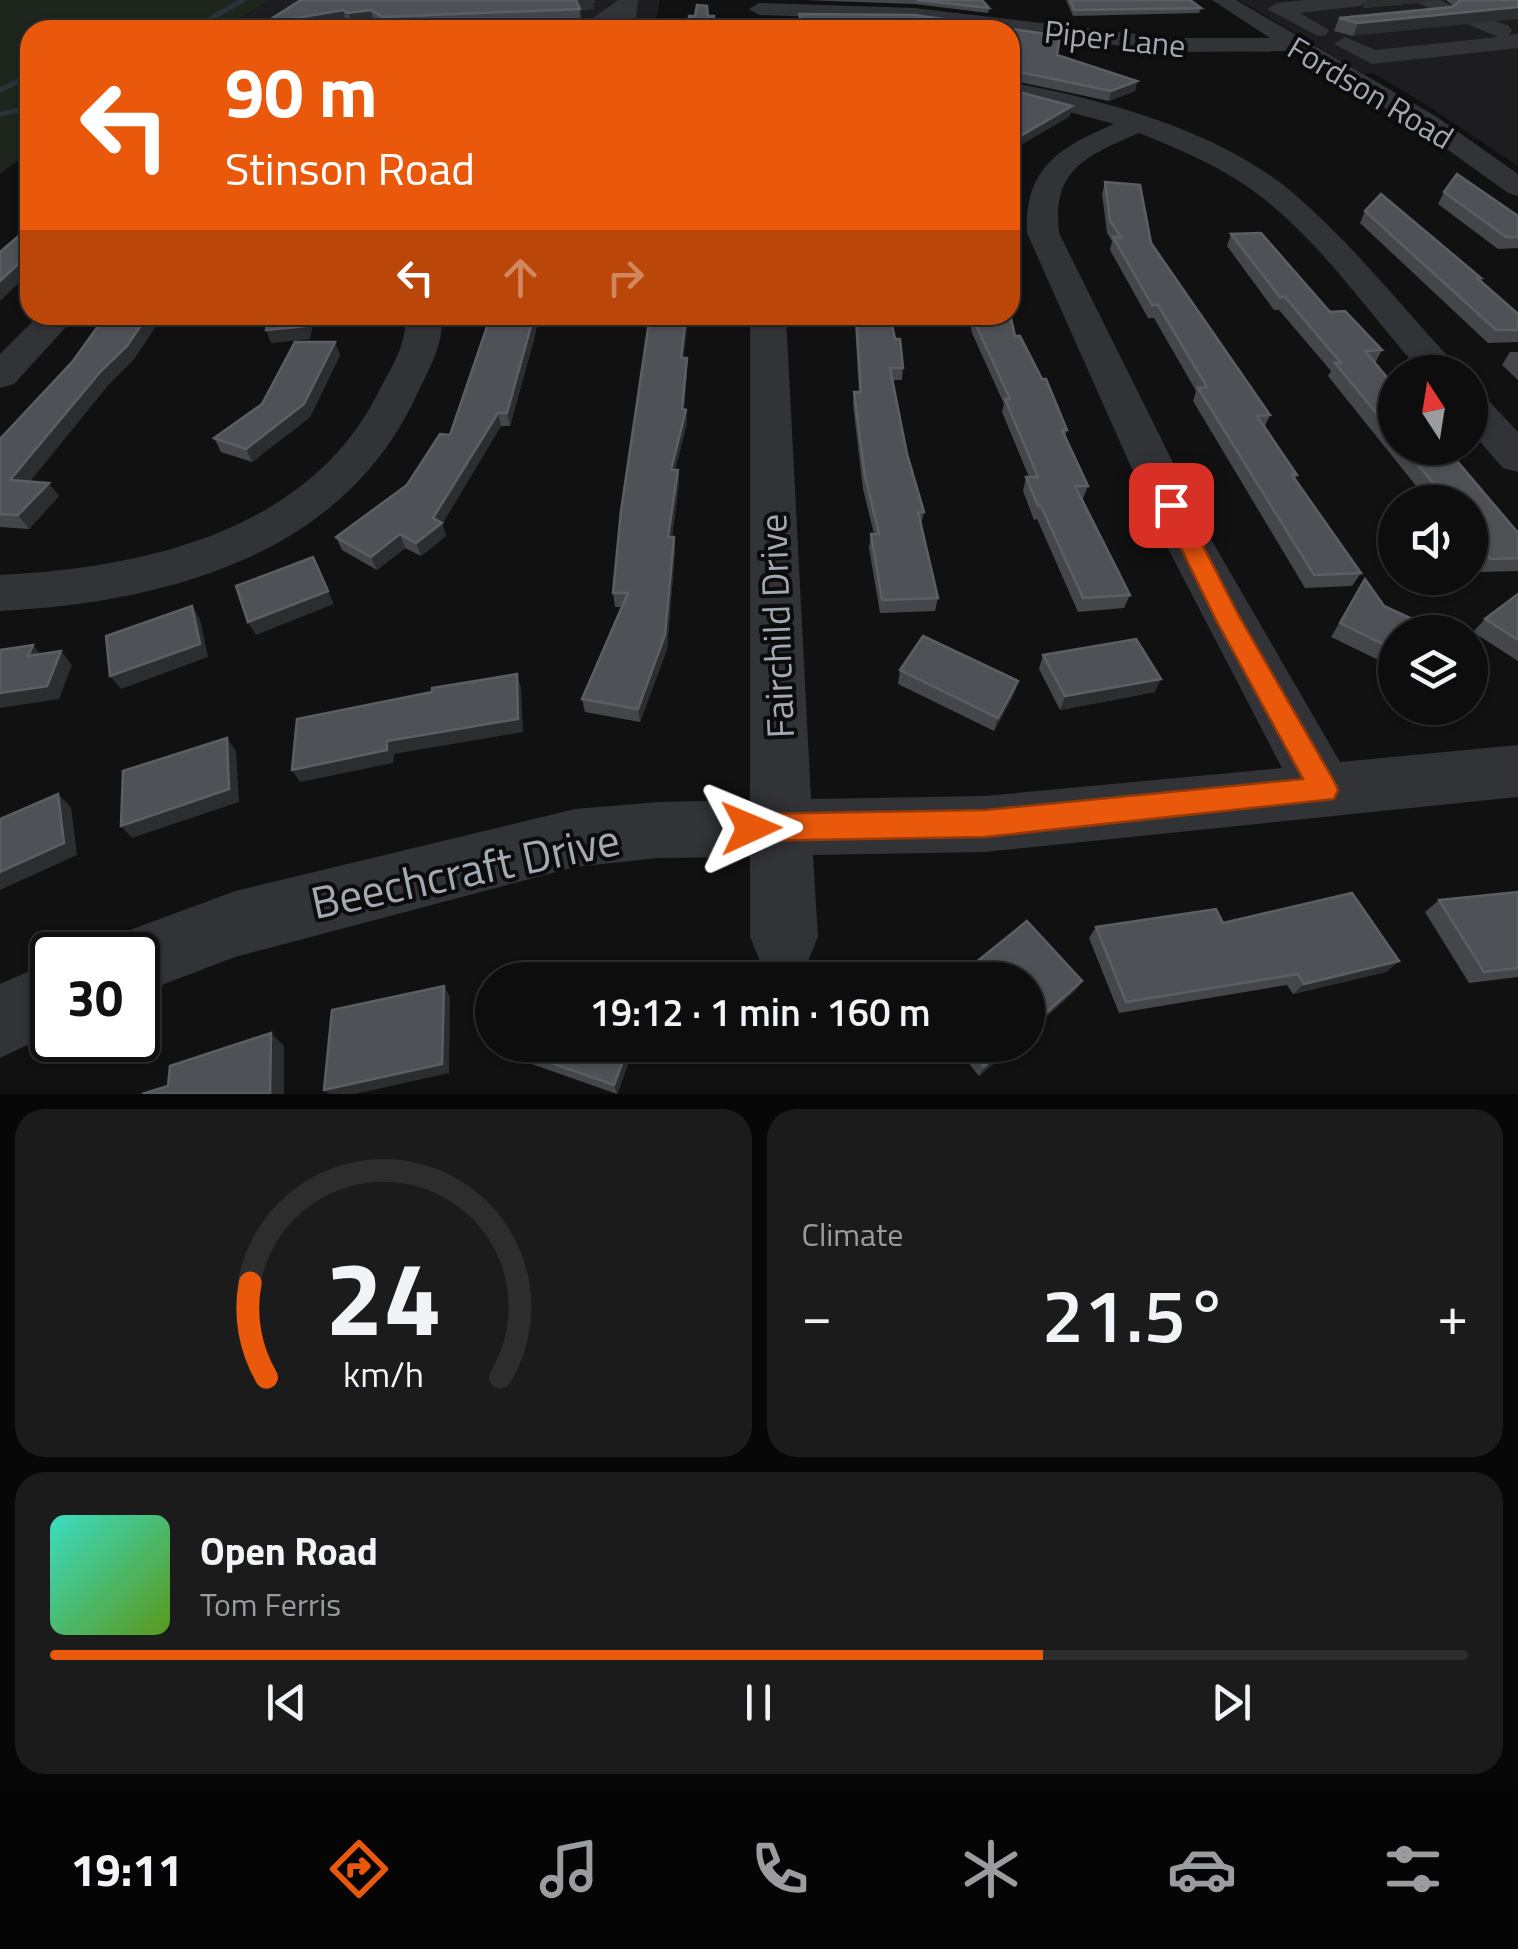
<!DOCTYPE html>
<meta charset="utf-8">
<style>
body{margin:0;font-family:"Titillium Web",sans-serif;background:#1b1b1c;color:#f1f3f6;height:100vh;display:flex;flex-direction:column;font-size:38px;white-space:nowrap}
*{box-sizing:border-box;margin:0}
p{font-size:32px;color:#9a9c9e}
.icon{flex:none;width:55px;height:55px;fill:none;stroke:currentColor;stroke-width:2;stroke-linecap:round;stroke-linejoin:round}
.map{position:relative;height:1094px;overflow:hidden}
.details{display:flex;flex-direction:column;gap:15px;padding:15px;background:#070708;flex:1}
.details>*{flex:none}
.guide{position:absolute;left:20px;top:20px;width:1000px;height:305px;border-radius:30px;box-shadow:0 2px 8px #0004,0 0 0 2px #2d2d2e;background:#ea580c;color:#fff;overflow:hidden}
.needle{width:65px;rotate:348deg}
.buttons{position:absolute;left:1378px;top:355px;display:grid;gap:20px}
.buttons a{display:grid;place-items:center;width:110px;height:110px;border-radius:50%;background:#0d0d0e;box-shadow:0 2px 8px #0004,0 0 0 2px #2d2d2e;font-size:50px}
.speed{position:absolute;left:30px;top:932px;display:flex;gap:20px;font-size:50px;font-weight:700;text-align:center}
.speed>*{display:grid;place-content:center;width:130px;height:130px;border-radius:50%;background:#0d0d0e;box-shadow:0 2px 8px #0004,0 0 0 2px #2d2d2e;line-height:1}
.speed .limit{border:5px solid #111;border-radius:15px;background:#fff;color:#111}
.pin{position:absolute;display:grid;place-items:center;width:85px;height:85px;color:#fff;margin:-42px;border-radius:20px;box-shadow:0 5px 15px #0006}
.me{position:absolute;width:110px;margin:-55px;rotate:89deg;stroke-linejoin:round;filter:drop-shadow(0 0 8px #0008)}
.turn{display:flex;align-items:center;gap:35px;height:210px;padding:0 40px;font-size:45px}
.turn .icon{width:130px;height:130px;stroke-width:2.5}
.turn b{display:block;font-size:70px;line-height:85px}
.lanes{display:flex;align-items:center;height:95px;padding:0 40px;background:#0003;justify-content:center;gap:50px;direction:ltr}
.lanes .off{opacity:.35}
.big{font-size:75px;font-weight:600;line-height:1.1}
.details .tile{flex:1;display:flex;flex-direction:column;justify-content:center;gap:15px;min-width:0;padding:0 35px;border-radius:30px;background:#1b1b1c}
.details .dial{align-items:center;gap:0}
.dial svg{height:260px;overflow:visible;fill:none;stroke:#2d2d2e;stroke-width:7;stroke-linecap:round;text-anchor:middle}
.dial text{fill:#f1f3f6;stroke:none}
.song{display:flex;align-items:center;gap:30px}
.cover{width:120px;height:120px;border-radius:15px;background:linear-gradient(135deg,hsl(170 70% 55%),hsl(90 70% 35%))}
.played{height:10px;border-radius:5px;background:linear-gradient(90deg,#ea580c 70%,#2d2d2e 70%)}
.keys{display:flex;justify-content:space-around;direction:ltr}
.heat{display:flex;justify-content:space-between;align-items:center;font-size:55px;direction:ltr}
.details .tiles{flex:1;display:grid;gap:15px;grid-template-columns:1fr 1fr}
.tile:last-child{grid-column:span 2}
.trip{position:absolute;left:475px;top:962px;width:570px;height:100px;border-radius:50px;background:#0d0d0e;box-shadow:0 2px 8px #0004,0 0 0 2px #2d2d2e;font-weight:600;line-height:100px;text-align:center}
.tab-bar{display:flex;height:160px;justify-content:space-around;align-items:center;background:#050506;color:#9a9c9e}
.tab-bar .icon{width:70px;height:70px}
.tab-bar .selected{color:#ea580c}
.tab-bar b{font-size:45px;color:#f1f3f6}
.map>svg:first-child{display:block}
.built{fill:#1d1d1f}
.green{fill:#1d251d}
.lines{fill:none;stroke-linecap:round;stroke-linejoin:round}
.stream{stroke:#293338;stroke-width:5}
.minor{fill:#323337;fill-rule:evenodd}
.wall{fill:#44464a}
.shaded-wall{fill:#2b2d2f}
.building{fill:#4e5155;stroke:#5b5f64;stroke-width:2.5}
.route{fill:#ea580c;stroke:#983908;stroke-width:2.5}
.labels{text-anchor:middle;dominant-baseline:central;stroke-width:8;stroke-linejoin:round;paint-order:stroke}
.far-street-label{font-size:32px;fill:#a2a9b3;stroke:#0c0c0d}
.street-label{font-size:38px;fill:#a2a9b3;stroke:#0c0c0d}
.near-street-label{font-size:45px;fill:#a2a9b3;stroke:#0c0c0d}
</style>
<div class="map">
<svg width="1518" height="1094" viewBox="0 0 1518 1094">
<rect width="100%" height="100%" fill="#111112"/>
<g class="built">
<path d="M269,0h391l-6,30h-432z"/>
<path d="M1239,0l279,1v165l-93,-62 -52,-31 -9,1z"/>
</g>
<path class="green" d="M0,0h269l-47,30h-192v121l-30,23z"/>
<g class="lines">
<g class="stream">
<path d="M191,30l52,-30"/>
<path d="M0,90l30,-14"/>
<path d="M0,114l30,-6"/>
</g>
<g class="minor">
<path d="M618,0h20l-2,17 -9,13h-42l1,-7z"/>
<path d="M1212,0h24l201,117 81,57v22l-10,-3 -89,-64 -128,-78 -121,1 -256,-32 -155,-5 -10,-6 10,-6 155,5 256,30h100z"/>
<path d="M1304,0h66l-10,6 -60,7 29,17 -3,5 -8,1 -51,-27 10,-6z"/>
<path d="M1410,0h28l71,26 3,5 -3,4 9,-1v14l-146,16 -38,-20 11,-7 30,13 123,-13z"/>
<path d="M1010,82c95,18 206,47 282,110 60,51 109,114 163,172l5,8h-39c-56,-63 -108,-142 -179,-189 -32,-21 -68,-36 -103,-50 -53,23 -87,36 -80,100l153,308 128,221 178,-17v52l-533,55 -172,3 5,82 -10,24 -24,10 -24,-10 -10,-24v-80l-92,1 -83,9 -340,90 -97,37v-39h-32l8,-19 121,-45 340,-82 83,-7 92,-2v-485h36l25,484 174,-3 297,-28 -118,-227 -137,-308c-3,-65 33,-86 87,-109l-104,-28z"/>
<path d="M39,315h38l-63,69 -14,4v-34z"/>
<path d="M405,315h36c4,28 -12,54 -24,79 -73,162 -253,209 -417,217v-36c143,-7 308,-43 378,-182 13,-25 30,-50 27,-78z"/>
<path d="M1470,393l14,3 34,36v40l-15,-4 -33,-38z"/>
<path d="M52,961v72l-52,25v-74z"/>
</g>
</g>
<g class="wall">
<path d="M301,0l294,3h-2l1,6 -14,1 1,12 -172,8h-25l-10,-7 -22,4 -5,-3 -37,6h-44z"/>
<path d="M805,0h177l7,8 -1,5 -74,-9z"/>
<path d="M1066,0h124l11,8 -2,5 -126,3z"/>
<path d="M1367,0h151l-165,36 -19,-5 5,-13 113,-11 2,-1 -8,-6 -83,8z"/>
<path d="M799,14l116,1 145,21 -3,19 80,26 -2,10 -26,10 -99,-21 1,10 61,16 -2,10 -60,35v-121h-209z"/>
<path d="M1105,182l46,61 119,172 -5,11 32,49 -3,4 67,94 -9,13 -47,2 -112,-187 3,-10 -42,-73h-6l-38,-68 2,-9 -5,-8 -5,-39z"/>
<path d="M1444,192l74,24v32l-20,1 -60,-45z"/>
<path d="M1365,211l116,67 -1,2 38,34v28l-30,1 -128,-120z"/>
<path d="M1231,234l151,116 -7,13 20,24v61h51l72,85v38l-38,1 -10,-12v-58h-41l-101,-126 3,-5 -52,-61h-5l-47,-64z"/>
<path d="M106,315h57l-29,44 -25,25 -79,97 29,15 -30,33 -29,-2v-88l73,-78z"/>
<path d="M491,315h48l-5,24 -24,87h-9l-59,98 4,12 -25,20 -16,-8 -28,22 -35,-20 -6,-13 71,-52 43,-50z"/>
<path d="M847,315h43l13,53 -1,12h-9l14,74 17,58 -3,13 17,73 -3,13 -55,2 -11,-65 2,-14h3l-11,-45 -10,-85 1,-12h5l-4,-67h-7z"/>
<path d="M969,315h41l5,21 52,94 -2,7 23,49 -5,13h-1l48,96 -6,13 -46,4 -41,-93 -3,1 -11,-29 3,-14h3l-27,-65 2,-8 -32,-71z"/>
<path d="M1510,352h8v28l-16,-15z"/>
<path d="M340,355l-30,62 -58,45 -31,-10 -7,-14z"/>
<path d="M684,358l3,13 -3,38 2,1 1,13 -12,47h3l1,13 -7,54h2l1,13 -8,99 -27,73 -55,-10 -3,-13 40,-92h-7l-2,-14z"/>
<path d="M1365,579l30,53v36l-64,-31z"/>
<path d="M1518,594v67l-45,-29 12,-13z"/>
<path d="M1043,655l112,37 -95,18 -21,-41z"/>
<path d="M900,670l118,11 -4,13 -20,37 -96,-47z"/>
<path d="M1518,892v85l-49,6 -44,-71 14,-12z"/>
<path d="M1223,923l176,38 -13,11 -93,22 -6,-9 -168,28 -30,-75 7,-11z"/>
<path d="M504,1045h131l-18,49 -108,-38z"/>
<path d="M954,1045h61l-36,31z"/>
</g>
<g class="shaded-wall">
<path d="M575,0h20v3h-2l1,6 -14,1z"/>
<path d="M1367,0h79l-83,8z"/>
<path d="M1518,7v12l-165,17 5,-13z"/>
<path d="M343,10l4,14 -37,6h-44l-3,-6z"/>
<path d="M371,10l3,13 -22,4 -4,-14z"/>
<path d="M1137,81l-2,10 -26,10 2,-10z"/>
<path d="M1072,106l-2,10 -60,35v-9z"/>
<path d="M30,253v19l-30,29v-20z"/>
<path d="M148,315h15l-29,44 -25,25 -89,110 -10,-14z"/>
<path d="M307,315h8l-5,24 -39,4 -5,-13z"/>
<path d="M534,315h5l-5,24 -24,87 -3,-13z"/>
<path d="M686,315h3l-7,56 -1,-13z"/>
<path d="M335,342l5,13 -30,62 -58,45 -6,-13z"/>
<path d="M687,358v13l-4,51 3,-12 1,13 -15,60 -1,-13 11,-61z"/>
<path d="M498,413l3,13 -59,98 4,12 -25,20 -5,-13z"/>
<path d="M678,470l1,13 -9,67 -2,-13z"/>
<path d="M49,483l10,13 -30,33 -11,-14z"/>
<path d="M400,534l5,14 -28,22 -6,-13z"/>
<path d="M674,537l1,13 -8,99 -27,73 -2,-13z"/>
<path d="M313,557l21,47 -78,31 -8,-13z"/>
<path d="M192,606l8,13 8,38 -87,32 -11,-13z"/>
<path d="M33,645l11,13 -16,-2z"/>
<path d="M61,651l11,14 -13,34 -59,9v-15z"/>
<path d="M517,674l4,13 2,45 -129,22 -1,9 -93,19 -8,-12 95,-29z"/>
<path d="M1161,679l-6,13 -95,18 5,-14z"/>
<path d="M1018,681l-4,13 -20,37 4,-13z"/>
<path d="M227,738l9,13 3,51 -107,36 -11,-12z"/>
<path d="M58,794l13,13 6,48 -77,35v-18z"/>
<path d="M1399,961l-13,11 -93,22 11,-10z"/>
<path d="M1082,981l-7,10 -47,43v-5z"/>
<path d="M444,986l6,11 -1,76 -94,21h-26l-5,-4z"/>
<path d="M271,1033l13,13v48h-14z"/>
<path d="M629,1045h6l-18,49 -3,-9z"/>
<path d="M1009,1045h6l-36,31 5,-9z"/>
</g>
<g class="building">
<path d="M301,0h275l4,9 -198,8 -11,-7 -23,3 -5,-3 -80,14z"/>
<path d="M917,0h65l7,8z"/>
<path d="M1070,0h120l11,8 -127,2z"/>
<path d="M1461,0h57v7l-160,16 -19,-5 113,-11z"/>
<path d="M697,5l10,1 1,10h6v14h-25v-14h6z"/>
<path d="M799,14l116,1 145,21 -3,19 80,26 -26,10 -101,-21v-40h-207z"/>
<path d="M1010,78l1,12 61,16 -62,36z"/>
<path d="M1457,174l61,42v21h-12l-62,-45z"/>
<path d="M1105,182l35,3 11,58 119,172 -13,1 40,59h-5l69,98 -47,2 -116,-187 9,-1 -49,-82h-6l-39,-68h8l-11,-16z"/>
<path d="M1381,194l100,84h-4l41,36v16h-22l-131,-119z"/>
<path d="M1261,233l69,79 15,-1 37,39 -17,1 30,36v49l-60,-73h6l-56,-66h-5l-49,-63z"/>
<path d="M21,234l9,10v9l-30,28v-29z"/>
<path d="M1010,314l5,22h5l22,43h4l21,51h-5l26,56h-13l55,109 -47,3 -42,-92h-3l-12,-29h12l-33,-78h5l-36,-78 -1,-6h37z"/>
<path d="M106,315h42l-21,31 -26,25 -91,109 39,3 -31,32 -18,-1v-75l73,-78z"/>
<path d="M270,315h37l-2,11 -39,4z"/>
<path d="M491,315h43l-27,98h-9l-65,105 9,5 -26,20 -16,-9 -29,23 -35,-20 71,-52 33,-51 10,1z"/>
<path d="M650,315h36l-5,43h6l-5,51 4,1 -15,60h7l-10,67h6l-9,98 -27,74 -56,-10 46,-106h-15l8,-82z"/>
<path d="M856,315h34l5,24h5l3,29h-13l17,86 17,58h-6l20,86 -56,2 -11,-66h8l-14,-58 -11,-84h7z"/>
<path d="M295,342h40l-31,62 -58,45 -32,-11 48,-34z"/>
<path d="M1404,448h42l72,85v25l-28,1 -20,-25v-32h-21z"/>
<path d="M313,557l15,34 -80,31 -12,-36z"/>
<path d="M1365,579l19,27 56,26h-45v18l-55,-27z"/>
<path d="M1518,594v46l-33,-21z"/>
<path d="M192,606l8,38 -90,32 -4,-40z"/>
<path d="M923,636l95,45 -20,37 -98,-48z"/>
<path d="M1136,639l25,40 -96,17 -22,-41z"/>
<path d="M33,645l-5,11 33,-5 -14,35 -47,7v-43z"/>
<path d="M517,674l1,45 -131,22v9l-95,20 5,-51 135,-27v-4z"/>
<path d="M227,738l2,51 -108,37 2,-55z"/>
<path d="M58,794l6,49 -64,29v-53z"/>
<path d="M1518,892v76l-34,4 -45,-72z"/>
<path d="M1352,893l47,68 -95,23 -6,-10 -172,28 -30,-75 120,-18 7,14z"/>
<path d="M1027,921l55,60 -54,48v-49h-74z"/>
<path d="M538,972l23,8h-27z"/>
<path d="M444,986l-2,78 -118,26 8,-80z"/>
<path d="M271,1033l-1,61h-128l26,-8 2,-20z"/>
<path d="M504,1045h125l-15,40 -111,-39z"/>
<path d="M967,1045h42l-25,22z"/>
</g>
<path class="route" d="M1171,498l11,7 57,111 95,165 4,9 -4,9 -349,38 -234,4 -11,-4 -4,-9 4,-10 11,-4 234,-4 318,-31 -87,-159 -56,-115z"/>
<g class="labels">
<g class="far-street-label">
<text transform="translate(1115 38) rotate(6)">Piper Lane</text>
<text transform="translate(1371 92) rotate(31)">Fordson Road</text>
</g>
<g class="street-label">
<text transform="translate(776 626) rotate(-92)">Fairchild Drive</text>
</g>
<g class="near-street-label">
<text transform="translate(465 870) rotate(-12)">Beechcraft Drive</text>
</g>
</g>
</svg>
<div class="buttons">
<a><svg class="needle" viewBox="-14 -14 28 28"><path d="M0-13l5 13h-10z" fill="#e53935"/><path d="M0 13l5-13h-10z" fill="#9a9c9e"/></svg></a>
<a><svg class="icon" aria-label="sound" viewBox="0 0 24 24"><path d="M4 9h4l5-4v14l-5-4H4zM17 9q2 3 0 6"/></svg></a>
<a><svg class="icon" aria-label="layers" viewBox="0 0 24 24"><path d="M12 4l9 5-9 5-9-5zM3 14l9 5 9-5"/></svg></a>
</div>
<div class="speed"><div class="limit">30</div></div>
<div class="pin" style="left:1171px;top:505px;background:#d93025"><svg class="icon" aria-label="arrive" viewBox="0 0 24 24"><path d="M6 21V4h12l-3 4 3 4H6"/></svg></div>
<svg class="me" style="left:751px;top:828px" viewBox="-20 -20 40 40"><path d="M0-17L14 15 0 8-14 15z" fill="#ea580c" stroke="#fff" stroke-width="4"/></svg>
<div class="trip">19:12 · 1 min · 160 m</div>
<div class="guide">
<div class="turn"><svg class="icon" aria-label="left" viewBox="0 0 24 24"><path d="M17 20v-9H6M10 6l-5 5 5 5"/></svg><div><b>90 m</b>Stinson Road</div></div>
<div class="lanes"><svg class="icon" aria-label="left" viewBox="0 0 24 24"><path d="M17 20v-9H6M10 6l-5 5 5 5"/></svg><svg class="icon off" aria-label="ahead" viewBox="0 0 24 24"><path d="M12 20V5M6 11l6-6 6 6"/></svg><svg class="icon off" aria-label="right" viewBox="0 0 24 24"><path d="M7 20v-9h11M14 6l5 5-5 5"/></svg></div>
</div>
</div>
<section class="details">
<div class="tiles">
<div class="tile dial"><svg viewBox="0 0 100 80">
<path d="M14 69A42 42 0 1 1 86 69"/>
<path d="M14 69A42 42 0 0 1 9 40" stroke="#ea580c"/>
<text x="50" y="56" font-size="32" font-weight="700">24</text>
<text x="50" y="72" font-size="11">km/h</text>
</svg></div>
<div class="tile"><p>Climate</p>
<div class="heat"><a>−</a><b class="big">21.5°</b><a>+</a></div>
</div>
<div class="tile">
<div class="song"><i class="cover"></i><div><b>Open Road</b><p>Tom Ferris</p></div></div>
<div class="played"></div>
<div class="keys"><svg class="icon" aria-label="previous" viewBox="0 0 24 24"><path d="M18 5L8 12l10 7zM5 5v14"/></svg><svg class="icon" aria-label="pause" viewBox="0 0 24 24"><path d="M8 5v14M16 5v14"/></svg><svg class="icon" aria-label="next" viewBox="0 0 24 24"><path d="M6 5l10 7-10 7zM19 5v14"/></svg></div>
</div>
</div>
</section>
<nav class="tab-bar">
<b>19:11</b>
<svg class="icon selected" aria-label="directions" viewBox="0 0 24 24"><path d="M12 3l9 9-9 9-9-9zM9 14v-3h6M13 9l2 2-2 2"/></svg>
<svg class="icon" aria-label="music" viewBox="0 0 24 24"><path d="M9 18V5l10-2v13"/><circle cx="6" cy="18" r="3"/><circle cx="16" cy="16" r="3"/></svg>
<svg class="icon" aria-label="phone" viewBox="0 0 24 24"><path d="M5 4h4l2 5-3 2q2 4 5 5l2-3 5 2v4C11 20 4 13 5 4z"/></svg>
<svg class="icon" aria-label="climate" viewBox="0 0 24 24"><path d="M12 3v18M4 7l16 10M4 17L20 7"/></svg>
<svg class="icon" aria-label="car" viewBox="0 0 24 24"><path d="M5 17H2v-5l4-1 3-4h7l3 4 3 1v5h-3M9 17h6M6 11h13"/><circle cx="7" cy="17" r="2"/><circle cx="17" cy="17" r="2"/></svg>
<svg class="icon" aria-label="filters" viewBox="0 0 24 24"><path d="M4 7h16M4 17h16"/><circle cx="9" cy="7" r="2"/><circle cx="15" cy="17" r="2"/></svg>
</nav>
